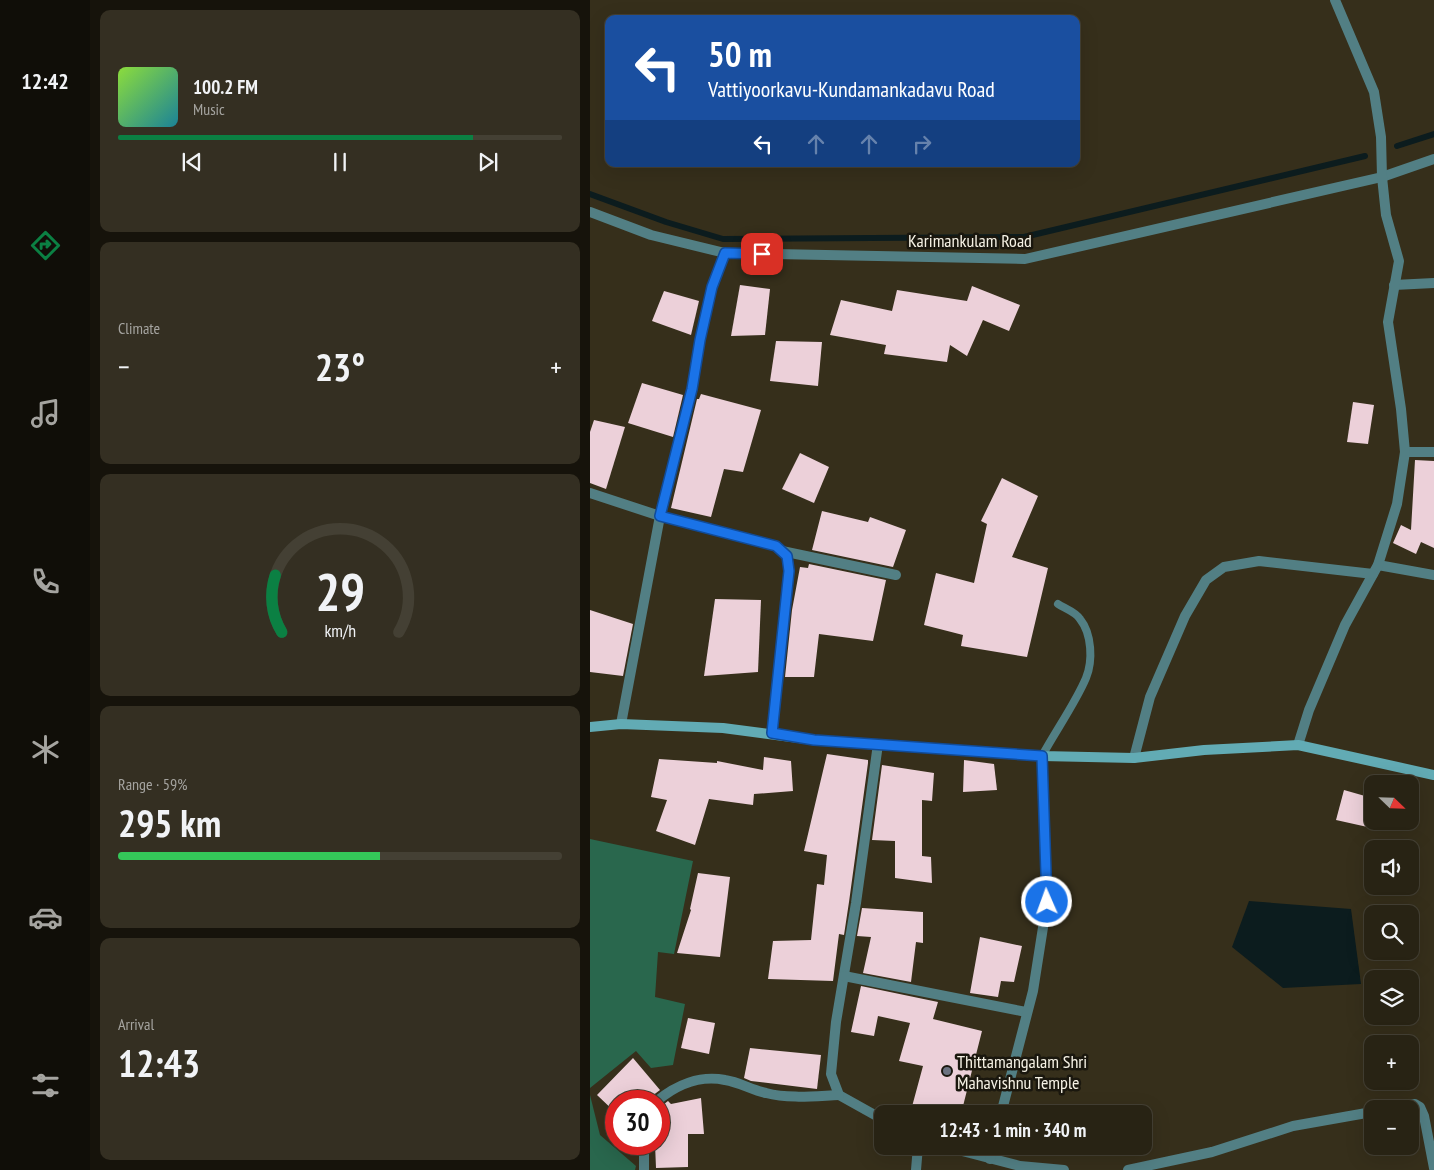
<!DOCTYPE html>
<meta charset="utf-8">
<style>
body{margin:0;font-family:"PT Sans Narrow",sans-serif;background:#342f22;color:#f1f3f6;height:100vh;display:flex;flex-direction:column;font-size:19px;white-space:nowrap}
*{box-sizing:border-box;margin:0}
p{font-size:16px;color:#a5a4a0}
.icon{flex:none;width:28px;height:28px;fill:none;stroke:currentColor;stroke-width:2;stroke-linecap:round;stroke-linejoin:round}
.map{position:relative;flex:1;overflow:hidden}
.drawer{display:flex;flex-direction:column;gap:10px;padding:10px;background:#16130b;width:500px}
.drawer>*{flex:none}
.guide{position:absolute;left:15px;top:15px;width:475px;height:152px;border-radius:10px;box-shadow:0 5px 20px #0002,0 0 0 1px #444034;background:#1a4fa0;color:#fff;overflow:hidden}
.needle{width:32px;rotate:113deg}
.fabs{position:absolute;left:774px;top:775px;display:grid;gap:10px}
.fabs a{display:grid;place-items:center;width:55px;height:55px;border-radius:10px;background:#282314;box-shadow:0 5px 20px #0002,0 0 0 1px #444034;font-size:25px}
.speed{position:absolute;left:15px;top:1090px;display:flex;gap:10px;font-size:25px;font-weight:700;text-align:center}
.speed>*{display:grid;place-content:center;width:65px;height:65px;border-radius:50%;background:#282314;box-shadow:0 5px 20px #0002,0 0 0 1px #444034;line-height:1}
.speed .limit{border:8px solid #d22;background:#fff;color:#111}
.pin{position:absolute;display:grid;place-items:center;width:42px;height:42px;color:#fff;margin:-21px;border-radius:10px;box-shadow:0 2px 8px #0006}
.me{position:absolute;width:55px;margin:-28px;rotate:358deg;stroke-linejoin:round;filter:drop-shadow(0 0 4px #0008)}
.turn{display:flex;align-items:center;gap:18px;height:105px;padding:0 20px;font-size:22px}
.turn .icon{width:65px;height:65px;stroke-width:2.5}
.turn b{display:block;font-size:35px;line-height:42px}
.lanes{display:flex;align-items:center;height:48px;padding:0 20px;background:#0003;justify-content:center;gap:25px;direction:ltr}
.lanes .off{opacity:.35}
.big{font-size:38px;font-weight:700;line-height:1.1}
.drawer .widget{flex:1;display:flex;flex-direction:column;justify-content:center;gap:8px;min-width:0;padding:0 18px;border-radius:10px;background:#342f22}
.drawer .dial{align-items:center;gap:0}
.dial svg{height:130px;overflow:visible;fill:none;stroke:#444034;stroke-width:7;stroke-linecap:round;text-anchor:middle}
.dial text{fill:#f1f3f6;stroke:none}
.song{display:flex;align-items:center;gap:15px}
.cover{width:60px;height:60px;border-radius:8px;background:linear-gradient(135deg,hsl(90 70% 55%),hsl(190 70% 35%))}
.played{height:5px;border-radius:2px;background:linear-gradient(90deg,#0b8043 80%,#444034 80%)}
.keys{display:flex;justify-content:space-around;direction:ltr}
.heat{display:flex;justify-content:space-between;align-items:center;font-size:28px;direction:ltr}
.charge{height:8px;border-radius:4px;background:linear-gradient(90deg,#34c759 59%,#444034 0)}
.trip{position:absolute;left:284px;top:1105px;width:278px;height:50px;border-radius:10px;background:#282314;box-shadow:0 5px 20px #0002,0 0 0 1px #444034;font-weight:700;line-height:50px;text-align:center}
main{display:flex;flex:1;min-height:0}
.tab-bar{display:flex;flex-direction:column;width:90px;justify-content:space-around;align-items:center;background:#100e08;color:#a5a4a0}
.tab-bar .icon{width:35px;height:35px}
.tab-bar .active{color:#0b8043}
.tab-bar b{font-size:22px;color:#f1f3f6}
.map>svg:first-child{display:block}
.green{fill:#29674d}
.water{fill:#0c1c1e}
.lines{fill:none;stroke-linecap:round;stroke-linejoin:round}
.stream{stroke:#0c1c1e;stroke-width:6}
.building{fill:#ecd0d9}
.lane{stroke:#527f84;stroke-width:8}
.street{stroke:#527f84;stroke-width:10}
.secondary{stroke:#62abb4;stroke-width:10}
.route-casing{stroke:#114b97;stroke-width:12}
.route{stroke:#1a73e8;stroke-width:9}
.worship-dot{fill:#6b7280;stroke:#1a170e;stroke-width:2}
.labels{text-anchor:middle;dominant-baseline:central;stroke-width:5;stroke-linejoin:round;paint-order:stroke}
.street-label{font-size:18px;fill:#f6f2e5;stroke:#1a170e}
.poi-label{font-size:18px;fill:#f6f2e5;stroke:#1a170e;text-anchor:start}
</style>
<main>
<nav class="tab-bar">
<b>12:42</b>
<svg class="icon active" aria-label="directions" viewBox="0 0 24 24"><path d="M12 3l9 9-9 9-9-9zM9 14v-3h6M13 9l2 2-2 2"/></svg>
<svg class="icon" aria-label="music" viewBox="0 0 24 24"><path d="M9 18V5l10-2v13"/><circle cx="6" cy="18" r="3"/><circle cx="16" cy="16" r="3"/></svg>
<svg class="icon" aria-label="phone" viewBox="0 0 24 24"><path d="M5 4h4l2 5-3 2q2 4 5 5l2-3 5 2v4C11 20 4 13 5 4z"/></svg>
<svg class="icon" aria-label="climate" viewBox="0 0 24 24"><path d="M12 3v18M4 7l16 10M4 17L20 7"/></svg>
<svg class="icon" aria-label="car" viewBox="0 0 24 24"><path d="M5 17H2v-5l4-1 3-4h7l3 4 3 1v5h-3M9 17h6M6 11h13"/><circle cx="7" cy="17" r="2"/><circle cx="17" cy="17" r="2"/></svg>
<svg class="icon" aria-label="filters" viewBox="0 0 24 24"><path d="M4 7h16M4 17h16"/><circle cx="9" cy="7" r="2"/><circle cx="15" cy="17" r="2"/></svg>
</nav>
<section class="drawer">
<div class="widget">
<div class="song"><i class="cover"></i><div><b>100.2 FM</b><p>Music</p></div></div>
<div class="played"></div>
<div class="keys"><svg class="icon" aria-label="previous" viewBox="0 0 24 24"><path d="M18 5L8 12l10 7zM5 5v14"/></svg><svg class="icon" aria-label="pause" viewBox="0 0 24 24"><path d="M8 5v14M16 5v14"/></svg><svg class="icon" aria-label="next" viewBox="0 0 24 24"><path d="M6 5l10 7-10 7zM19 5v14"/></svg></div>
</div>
<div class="widget"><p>Climate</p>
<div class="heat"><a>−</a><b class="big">23°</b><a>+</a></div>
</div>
<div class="widget dial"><svg viewBox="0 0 100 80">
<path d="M14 69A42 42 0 1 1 86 69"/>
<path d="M14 69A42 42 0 0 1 10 34" stroke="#0b8043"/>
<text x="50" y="56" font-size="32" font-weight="700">29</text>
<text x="50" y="72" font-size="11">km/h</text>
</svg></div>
<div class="widget"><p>Range · 59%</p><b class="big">295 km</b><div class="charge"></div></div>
<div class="widget"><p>Arrival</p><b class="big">12:43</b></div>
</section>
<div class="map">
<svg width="844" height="1170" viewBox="0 0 844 1170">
<rect width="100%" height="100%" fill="#362f1b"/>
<g class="green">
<path d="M0,839l103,22 -19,93 -16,-2 -3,45 30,7 -12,61 -22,3 -15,-17 -46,37z"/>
<path d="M0,1095l10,40 36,31 -1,4h-45z"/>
</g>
<path class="water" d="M659,901l102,8 10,75 -78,4 -51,-41z"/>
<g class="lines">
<g class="stream">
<path d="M807,146l37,-12"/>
<path d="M0,194l76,28 57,17 301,-2 341,-81"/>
</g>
</g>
<g class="building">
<path d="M150,285l30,4 -5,46 -34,1z"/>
<path d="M382,286l48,19 -11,26 -26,-11 -16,36 -17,-11 -3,17 -63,-8 2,-9 -56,-10 11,-35 51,11 5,-21 70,11z"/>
<path d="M74,291l35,10 -8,34 -39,-14z"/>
<path d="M186,341l46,1 -4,44 -48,-5z"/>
<path d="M52,383l41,12 -10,42 -45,-14z"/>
<path d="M111,394l60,16 -18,62 -19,-3 -13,48 -40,-9 26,-109h2z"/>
<path d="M763,402l21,3 -6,39 -21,-2z"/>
<path d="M4,420l31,7 -19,62 -16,-6v-51z"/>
<path d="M210,453l29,14 -15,36 -32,-14z"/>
<path d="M825,460l19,1v87l-13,-6 -5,12 -23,-11 8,-18 10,5z"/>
<path d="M412,478l36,18 -26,61 36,11 -21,89 -66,-11 2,-11 -39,-10 12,-52 38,10 13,-59 -6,-3z"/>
<path d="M232,511l46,11 2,-5 36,13 -13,37 -81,-17z"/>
<path d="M219,564l77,16 -13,61 -54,-7 -5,43h-29l7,-67 8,-43 8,1z"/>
<path d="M125,599l46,1 -3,72 -54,4z"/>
<path d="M0,610l43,14 -10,52 -33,-4z"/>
<path d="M237,754l41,6v3l-19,139 -5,33 -5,-1 -6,47 -65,-2 5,-38 38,-1 6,-56 7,1 3,-30 -23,-4z"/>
<path d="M174,757l27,4 2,30 -39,3 -1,11 -44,-6 -14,46 -39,-14 11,-31 -16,-3 8,-38 58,4v-2l46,9z"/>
<path d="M374,760l30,4 3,26 -34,2z"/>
<path d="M292,765l52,8 -2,28 -10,-1v56l9,1 1,26 -37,-5v-37l-23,-1z"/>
<path d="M754,790l28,8v30l-36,-8z"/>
<path d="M108,873l32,4 -10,80 -43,-4 14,-43 -1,-1z"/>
<path d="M272,908l61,4v31l-7,-1 -5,40 -48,-9 8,-36 -14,-1z"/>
<path d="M390,937l42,9 -8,36 -13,-1 -3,16 -28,-4z"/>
<path d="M271,986l77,16 -5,17 49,12 -21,83h-51l13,-48 -24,-5 11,-38 -32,-7 -4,20 -23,-4z"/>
<path d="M98,1018l27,5 -6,31 -28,-6z"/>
<path d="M160,1048l71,7 -4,34 -66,-8 -7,-3z"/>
<path d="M43,1058l27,32 -8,6 -2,5h-34v12l-19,-18z"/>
<path d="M111,1098l3,36h-16v33l-32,1 -1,-24h4v-36l9,-7 3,3z"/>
</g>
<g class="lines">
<path class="lane" d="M452,756c13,-24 34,-54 44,-78 7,-17 6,-44 -6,-59 -4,-7 -16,-11 -22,-15"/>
<g class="street">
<path d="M0,212l61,23 74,18 300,6 357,-82 52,-18"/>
<path d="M804,285l40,-2"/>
<path d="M815,452h29"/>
<path d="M0,493l70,23 116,30 11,9 2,16 -17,162"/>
<path d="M192,551l114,24"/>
<path d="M788,565l56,10"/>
<path d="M31,724l39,-208 32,-127 8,-49 12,-53 13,-34"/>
<path d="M288,744l-22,159 -20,119 -5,52 8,21 43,24"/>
<path d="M708,745l11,-35 36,-85 33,-60 19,-61 8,-52 -4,-43 -13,-87 11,-61 -13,-46 -4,-38 -1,-40 -7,-45 -39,-92"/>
<path d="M544,758l16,-61 35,-81 21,-36 18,-13 35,-6 114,13"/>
<path d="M254,976l182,36"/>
<path d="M67,1101c19,-16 43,-26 68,-21 14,2 27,10 41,13 23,6 49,3 73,2"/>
<path d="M799,1109l26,-5 5,3 4,9 10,52"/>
<path d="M411,1114l32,-123 14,-89 -5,-146"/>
<path d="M54,1144v26"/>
<path d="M353,1146l77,20 44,4"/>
<path d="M400,1159l3,-13"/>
<path d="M326,1170l2,-24"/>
<path d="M538,1170l84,-18 81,-26 79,-14"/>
</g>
<path class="secondary" d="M0,727l31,-3 102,4 91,12 228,16 92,2 70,-8 94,-5 136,30"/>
</g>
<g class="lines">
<g class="route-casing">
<path id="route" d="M172,254l-37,-1 -13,34 -12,53 -8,49 -32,127 116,30 11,10 2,15 -17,162 42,7 228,16 5,146"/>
</g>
<use href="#route" class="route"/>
</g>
<circle class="worship-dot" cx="357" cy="1071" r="5"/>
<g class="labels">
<g class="street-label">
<text x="380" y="240">Karimankulam Road</text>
</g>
<g class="poi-label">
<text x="367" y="1061">Thittamangalam Shri<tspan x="367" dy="21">Mahavishnu Temple</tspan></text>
</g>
</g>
</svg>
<div class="fabs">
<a><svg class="needle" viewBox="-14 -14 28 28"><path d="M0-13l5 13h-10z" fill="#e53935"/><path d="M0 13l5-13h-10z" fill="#a5a4a0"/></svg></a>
<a><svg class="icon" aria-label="sound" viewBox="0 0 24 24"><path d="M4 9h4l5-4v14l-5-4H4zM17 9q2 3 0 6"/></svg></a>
<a><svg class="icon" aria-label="search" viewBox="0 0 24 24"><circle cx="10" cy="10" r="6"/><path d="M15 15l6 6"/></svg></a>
<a><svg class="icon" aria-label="layers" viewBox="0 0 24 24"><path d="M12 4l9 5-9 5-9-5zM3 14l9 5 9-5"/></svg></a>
<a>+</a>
<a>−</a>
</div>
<div class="speed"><div class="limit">30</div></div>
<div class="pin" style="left:172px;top:254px;background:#d93025"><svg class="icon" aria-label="arrive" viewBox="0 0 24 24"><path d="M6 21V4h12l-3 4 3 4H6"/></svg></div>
<svg class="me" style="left:457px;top:902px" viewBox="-20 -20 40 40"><circle r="17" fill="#1a73e8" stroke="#fff" stroke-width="3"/><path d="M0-11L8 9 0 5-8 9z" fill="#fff"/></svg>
<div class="trip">12:43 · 1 min · 340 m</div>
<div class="guide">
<div class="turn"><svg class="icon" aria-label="left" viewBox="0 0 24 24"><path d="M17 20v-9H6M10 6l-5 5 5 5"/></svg><div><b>50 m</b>Vattiyoorkavu-Kundamankadavu Road</div></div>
<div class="lanes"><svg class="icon" aria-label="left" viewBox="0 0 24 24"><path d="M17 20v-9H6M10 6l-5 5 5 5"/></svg><svg class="icon off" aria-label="ahead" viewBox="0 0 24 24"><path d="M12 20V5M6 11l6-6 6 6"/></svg><svg class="icon off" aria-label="ahead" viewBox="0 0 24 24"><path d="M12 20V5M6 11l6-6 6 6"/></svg><svg class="icon off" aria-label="right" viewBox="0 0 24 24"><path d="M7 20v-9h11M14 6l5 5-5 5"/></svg></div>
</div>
</div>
</main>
